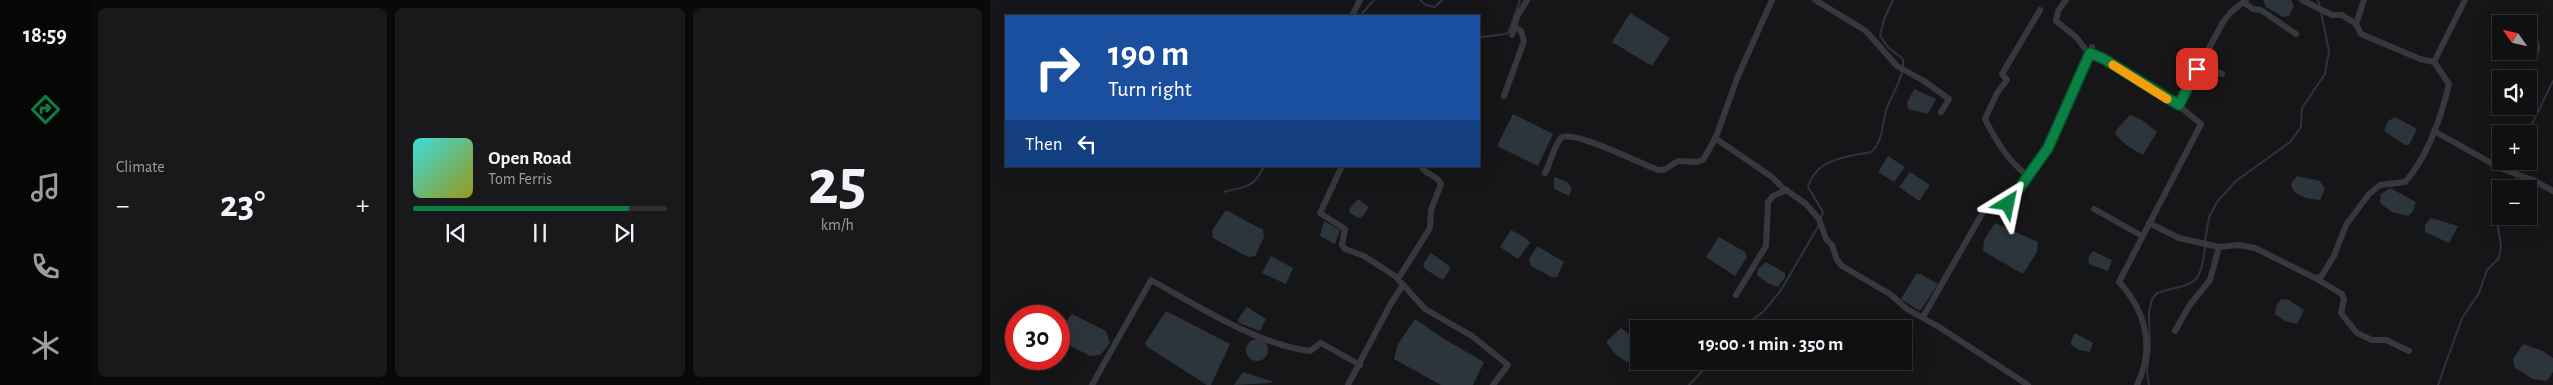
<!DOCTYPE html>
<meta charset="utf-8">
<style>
body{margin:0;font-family:"Alegreya Sans",sans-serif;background:#19191b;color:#f1f3f6;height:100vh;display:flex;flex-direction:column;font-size:19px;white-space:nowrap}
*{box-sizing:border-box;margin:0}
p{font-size:16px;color:#9c9d9f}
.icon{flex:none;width:28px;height:28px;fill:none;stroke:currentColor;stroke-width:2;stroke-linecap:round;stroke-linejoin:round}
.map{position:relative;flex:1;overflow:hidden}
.sheet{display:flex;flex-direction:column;gap:8px;padding:8px;background:#09090a;width:900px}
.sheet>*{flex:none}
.hud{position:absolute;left:15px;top:15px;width:475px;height:152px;border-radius:0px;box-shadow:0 5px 20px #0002,0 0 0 1px #303032;background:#1a4fa0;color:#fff;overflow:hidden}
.needle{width:32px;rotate:304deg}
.controls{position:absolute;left:1502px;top:15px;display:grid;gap:10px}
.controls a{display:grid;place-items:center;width:45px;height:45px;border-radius:0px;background:#101012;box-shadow:0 5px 20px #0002,0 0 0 1px #303032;font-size:25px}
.speed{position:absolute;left:15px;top:305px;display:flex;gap:10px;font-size:25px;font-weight:700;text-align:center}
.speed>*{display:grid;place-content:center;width:65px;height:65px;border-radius:50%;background:#101012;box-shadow:0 5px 20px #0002,0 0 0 1px #303032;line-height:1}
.speed .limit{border:8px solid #d22;background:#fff;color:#111}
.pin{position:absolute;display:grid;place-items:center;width:42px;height:42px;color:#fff;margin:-21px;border-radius:10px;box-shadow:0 2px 8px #0006}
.me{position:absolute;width:55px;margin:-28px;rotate:35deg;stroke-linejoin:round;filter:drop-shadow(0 0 4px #0008)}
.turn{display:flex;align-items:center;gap:18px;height:105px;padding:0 20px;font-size:22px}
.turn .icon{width:65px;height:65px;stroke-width:2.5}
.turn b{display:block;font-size:35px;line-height:42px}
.then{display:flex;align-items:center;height:48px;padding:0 20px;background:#0003;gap:10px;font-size:19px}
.big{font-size:38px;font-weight:700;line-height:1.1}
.sheet .tile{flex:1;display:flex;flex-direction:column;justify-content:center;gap:8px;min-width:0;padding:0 18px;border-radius:8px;background:#19191b}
.sheet .dial{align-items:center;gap:0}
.dial b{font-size:65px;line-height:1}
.song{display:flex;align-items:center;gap:15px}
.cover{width:60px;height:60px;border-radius:8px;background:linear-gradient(135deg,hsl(180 70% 55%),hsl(60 70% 35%))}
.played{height:5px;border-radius:2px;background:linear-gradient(90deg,#0b8043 85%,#303032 85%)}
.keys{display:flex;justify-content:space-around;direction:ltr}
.heat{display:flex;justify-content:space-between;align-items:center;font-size:28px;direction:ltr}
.sheet .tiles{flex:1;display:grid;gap:8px;grid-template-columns:repeat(3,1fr)}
.trip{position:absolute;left:640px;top:320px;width:282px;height:50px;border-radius:0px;background:#101012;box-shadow:0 5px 20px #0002,0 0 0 1px #303032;font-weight:700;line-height:50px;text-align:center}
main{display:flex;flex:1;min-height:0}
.tabs{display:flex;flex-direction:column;width:90px;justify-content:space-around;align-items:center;background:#060607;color:#9c9d9f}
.tabs .icon{width:35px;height:35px}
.tabs .active{color:#0b8043}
.tabs b{font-size:22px;color:#f1f3f6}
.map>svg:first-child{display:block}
.water{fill:#2c343c}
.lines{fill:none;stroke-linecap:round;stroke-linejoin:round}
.stream{stroke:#2c343c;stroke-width:2}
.minor{stroke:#37383d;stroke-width:6}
.route-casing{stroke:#07532c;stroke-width:12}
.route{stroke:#0b8043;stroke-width:9}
.slow{stroke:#f59e0b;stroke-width:9}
</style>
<main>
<nav class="tabs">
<b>18:59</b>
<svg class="icon active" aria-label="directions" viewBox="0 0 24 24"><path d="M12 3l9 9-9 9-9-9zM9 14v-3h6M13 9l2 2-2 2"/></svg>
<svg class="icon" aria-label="music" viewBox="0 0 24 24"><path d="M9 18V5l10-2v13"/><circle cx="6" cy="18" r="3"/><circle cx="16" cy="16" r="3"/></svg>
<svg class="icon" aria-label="phone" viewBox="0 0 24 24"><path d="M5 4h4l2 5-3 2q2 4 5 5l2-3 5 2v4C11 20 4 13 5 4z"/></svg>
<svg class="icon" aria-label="climate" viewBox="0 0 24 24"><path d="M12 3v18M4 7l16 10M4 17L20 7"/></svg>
</nav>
<section class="sheet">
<div class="tiles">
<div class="tile"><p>Climate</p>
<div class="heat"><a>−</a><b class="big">23°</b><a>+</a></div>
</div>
<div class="tile">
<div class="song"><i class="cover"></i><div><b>Open Road</b><p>Tom Ferris</p></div></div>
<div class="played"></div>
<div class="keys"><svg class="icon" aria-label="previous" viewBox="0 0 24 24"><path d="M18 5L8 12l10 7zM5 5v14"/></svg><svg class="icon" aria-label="pause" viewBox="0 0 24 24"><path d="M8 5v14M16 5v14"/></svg><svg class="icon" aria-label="next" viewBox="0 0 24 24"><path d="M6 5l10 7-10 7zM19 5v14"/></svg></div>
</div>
<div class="tile dial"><b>25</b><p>km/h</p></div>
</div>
</section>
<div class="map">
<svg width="1563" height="385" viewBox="0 0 1563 385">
<rect width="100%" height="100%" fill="#161618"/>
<g class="water">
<path d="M1273,0h28l3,6 -5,10 -6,1 -17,-10z"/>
<path d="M640,13l40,25 -18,28 -40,-24z"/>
<path d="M1539,34c11,7 15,10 8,23l-3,1 -20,-7h15z"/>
<path d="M924,89l22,10 -8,15 -20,-5 -1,-6z"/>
<path d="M523,114l40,20 -15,32 -41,-20z"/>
<path d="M1140,115l12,5 15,12 -14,23 -17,-10 -11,-11 3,-6z"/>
<path d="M1405,117l22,12 -8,16h-4l-21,-14 4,-10z"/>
<path d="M898,156l17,11 -11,15 -16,-10z"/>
<path d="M920,172l20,13 -11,16 -20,-14z"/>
<path d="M1307,176l23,5 5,8 -5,11c-11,-1 -27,-3 -29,-16z"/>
<path d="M564,177l14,5 4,7 -3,7 -15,-7z"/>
<path d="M1400,188l26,14 -3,9 -5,5 -16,-4 -12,-9 1,-9z"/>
<path d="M368,199l11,8 -6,9 -4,2 -9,-5 -1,-4z"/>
<path d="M235,211h3l35,19 1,7 -9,19 -7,1 -35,-19 -1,-7z"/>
<path d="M1441,218l27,8 -9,17 -24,-11v-7z"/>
<path d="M334,221l16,9 -5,14 -15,-8z"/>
<path d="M1005,223l43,19 -1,10 -14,22 -40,-23 1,-11z"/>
<path d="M521,230l15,8 4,5 -12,16 -18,-12z"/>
<path d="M729,237l26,15 2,5 -12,19 -29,-19z"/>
<path d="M547,246l27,16 -7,15h-6l-20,-11 -2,-7z"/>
<path d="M1103,251l19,9 -4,11 -19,-7 -1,-6z"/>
<path d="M441,253l18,13 1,3 -7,11 -18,-11 -2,-5z"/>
<path d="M281,256l22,12 -7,16 -24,-11z"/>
<path d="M776,262l19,11v4l-7,10 -11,-4 -10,-8 1,-6z"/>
<path d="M926,274h4l18,10 -18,27 -19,-12z"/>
<path d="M1291,299l8,1 15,10 -7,14 -12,-3 -10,-7 1,-8z"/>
<path d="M257,307l19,12 -6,12 -21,-8 -1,-4z"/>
<path d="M176,311l64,33 -19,41h-4l-61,-39 -1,-3z"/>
<path d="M82,314l34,17 4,12 -10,12 -10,1 -31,-16v-10z"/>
<path d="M425,319l29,20 40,23 -11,23h-32l-47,-26 4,-15z"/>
<path d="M631,328l18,14v11l-12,9 -10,-6 -11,-14z"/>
<path d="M1085,333l18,10 -3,9 -10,-2 -9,-5v-4z"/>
<circle cx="267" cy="350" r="11"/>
<path d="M1533,344l20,7 10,7v14l-6,9 -14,-2 -18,-11 -2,-9z"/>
<path d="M253,372l28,9 1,2 -38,2z"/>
</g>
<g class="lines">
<g class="stream">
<path d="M430,0l6,5 9,2 7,-7"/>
<path d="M903,0l-9,19 -4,17 8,11 15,12v9"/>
<path d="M1328,0l2,8"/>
<path d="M370,16l14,-16"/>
<path d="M489,40l2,-3 25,-3 3,-3 11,-31"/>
<path d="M1537,134l26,-53"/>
<path d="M1526,171l2,-10"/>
<path d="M1526,176v13"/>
<path d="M234,192c20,-6 29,-2 40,-26"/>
<path d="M831,218l2,-6 -15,-25c8,-28 37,-30 63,-35 14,-12 10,-31 17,-47 5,-11 11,-21 14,-33"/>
<path d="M1215,241l4,-24 8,-15 19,-21 54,-39 11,-15 1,-19 23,-34 4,-23 -8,-39"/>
<path d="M750,329l24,-18 17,-21 38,-65"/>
<path d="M699,385l23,-24"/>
<path d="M1159,385l-2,-13 3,-24 -1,-36 3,-13 5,-6c35,-11 44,-3 48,-47"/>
<path d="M1448,385l24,-67 17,-25 8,-23 12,-12 2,-12 -3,-19 6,-7 7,-4"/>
</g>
<g class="minor">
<path d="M825,0l51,31 31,35 27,15 25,18 -8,13"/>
<path d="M1076,0l-8,11 -2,10 21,17 9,12 91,54 24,20 -82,158c27,29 36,66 18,103"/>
<path d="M1312,0l30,15h10l14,9 5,10 59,25 14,3"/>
<path d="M1253,2l10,7 8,1 35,24"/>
<path d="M362,16l8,-16"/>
<path d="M1366,24l8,-24"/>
<path d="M522,35l5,-18 10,-17"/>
<path d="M1210,64l22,10"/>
<path d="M514,96l20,-55 -3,-10 -6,-4"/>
<path d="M1189,105l44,-83 8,-10 15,-12"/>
<path d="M1444,131l68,38 31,11 20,11"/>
<path d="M725,138l57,39 11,11 23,16 13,15 7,20 6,6 5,15 5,6 48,28 17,15 32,18 89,58"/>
<path d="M352,166l-22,47 25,16 -3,16 3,4 19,7 31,20 30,33 47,27 36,29 -15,20"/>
<path d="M555,173c5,-9 9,-27 16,-35 11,-10 82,27 97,32h6l14,-9 19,1 6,-2 13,-23 22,-61 34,-76"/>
<path d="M1038,176c-20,-15 -32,-35 -43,-57l12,-26 10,-13 -5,-6 38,-64"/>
<path d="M1104,209l48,27"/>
<path d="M1159,223l30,15 40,9 20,-2 16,3 60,30 6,-1 13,-21 12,-31 23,-31 11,-9 25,-3c24,-27 36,-64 44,-98l-15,-22 31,-62"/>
<path d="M1325,278l27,16 2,6 -3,13 16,20 15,7h14l23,11"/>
<path d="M408,279l32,-51 1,-18 10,-26c-3,-9 -16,-9 -20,-18"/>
<path d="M746,295l30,-49 2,-44 5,-6 14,-6"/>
<path d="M933,317l60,-105c8,-6 15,0 23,-5l42,-59 44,-101"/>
<path d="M1185,331l14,-25 21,-26 9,-33"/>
<path d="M102,385l59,-105c45,25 107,65 159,71l11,-8 39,22"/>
<path d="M358,385l42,-80 13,-20"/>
</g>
</g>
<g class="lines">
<g class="route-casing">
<path id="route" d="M1018,204l40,-56 42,-95 14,6 75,46 18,-36"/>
</g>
<use href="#route" class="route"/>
<path class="slow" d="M1123,65l54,34"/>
</g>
</svg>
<div class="controls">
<a><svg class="needle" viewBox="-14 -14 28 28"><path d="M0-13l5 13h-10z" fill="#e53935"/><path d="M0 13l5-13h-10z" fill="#9c9d9f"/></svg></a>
<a><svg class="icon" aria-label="sound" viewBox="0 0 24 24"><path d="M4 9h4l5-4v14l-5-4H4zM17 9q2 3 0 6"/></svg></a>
<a>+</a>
<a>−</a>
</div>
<div class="speed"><div class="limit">30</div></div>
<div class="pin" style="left:1207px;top:69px;background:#d93025"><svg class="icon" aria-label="arrive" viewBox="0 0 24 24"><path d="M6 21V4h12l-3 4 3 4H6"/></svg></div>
<svg class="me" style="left:1018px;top:204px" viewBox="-20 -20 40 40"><path d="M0-17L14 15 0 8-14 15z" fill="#0b8043" stroke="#fff" stroke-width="4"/></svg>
<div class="trip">19:00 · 1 min · 350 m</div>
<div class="hud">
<div class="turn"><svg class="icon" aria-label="right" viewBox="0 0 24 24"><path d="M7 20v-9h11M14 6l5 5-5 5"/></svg><div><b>190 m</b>Turn right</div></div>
<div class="then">Then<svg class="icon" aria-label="left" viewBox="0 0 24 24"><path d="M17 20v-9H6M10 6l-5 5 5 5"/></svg></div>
</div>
</div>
</main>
